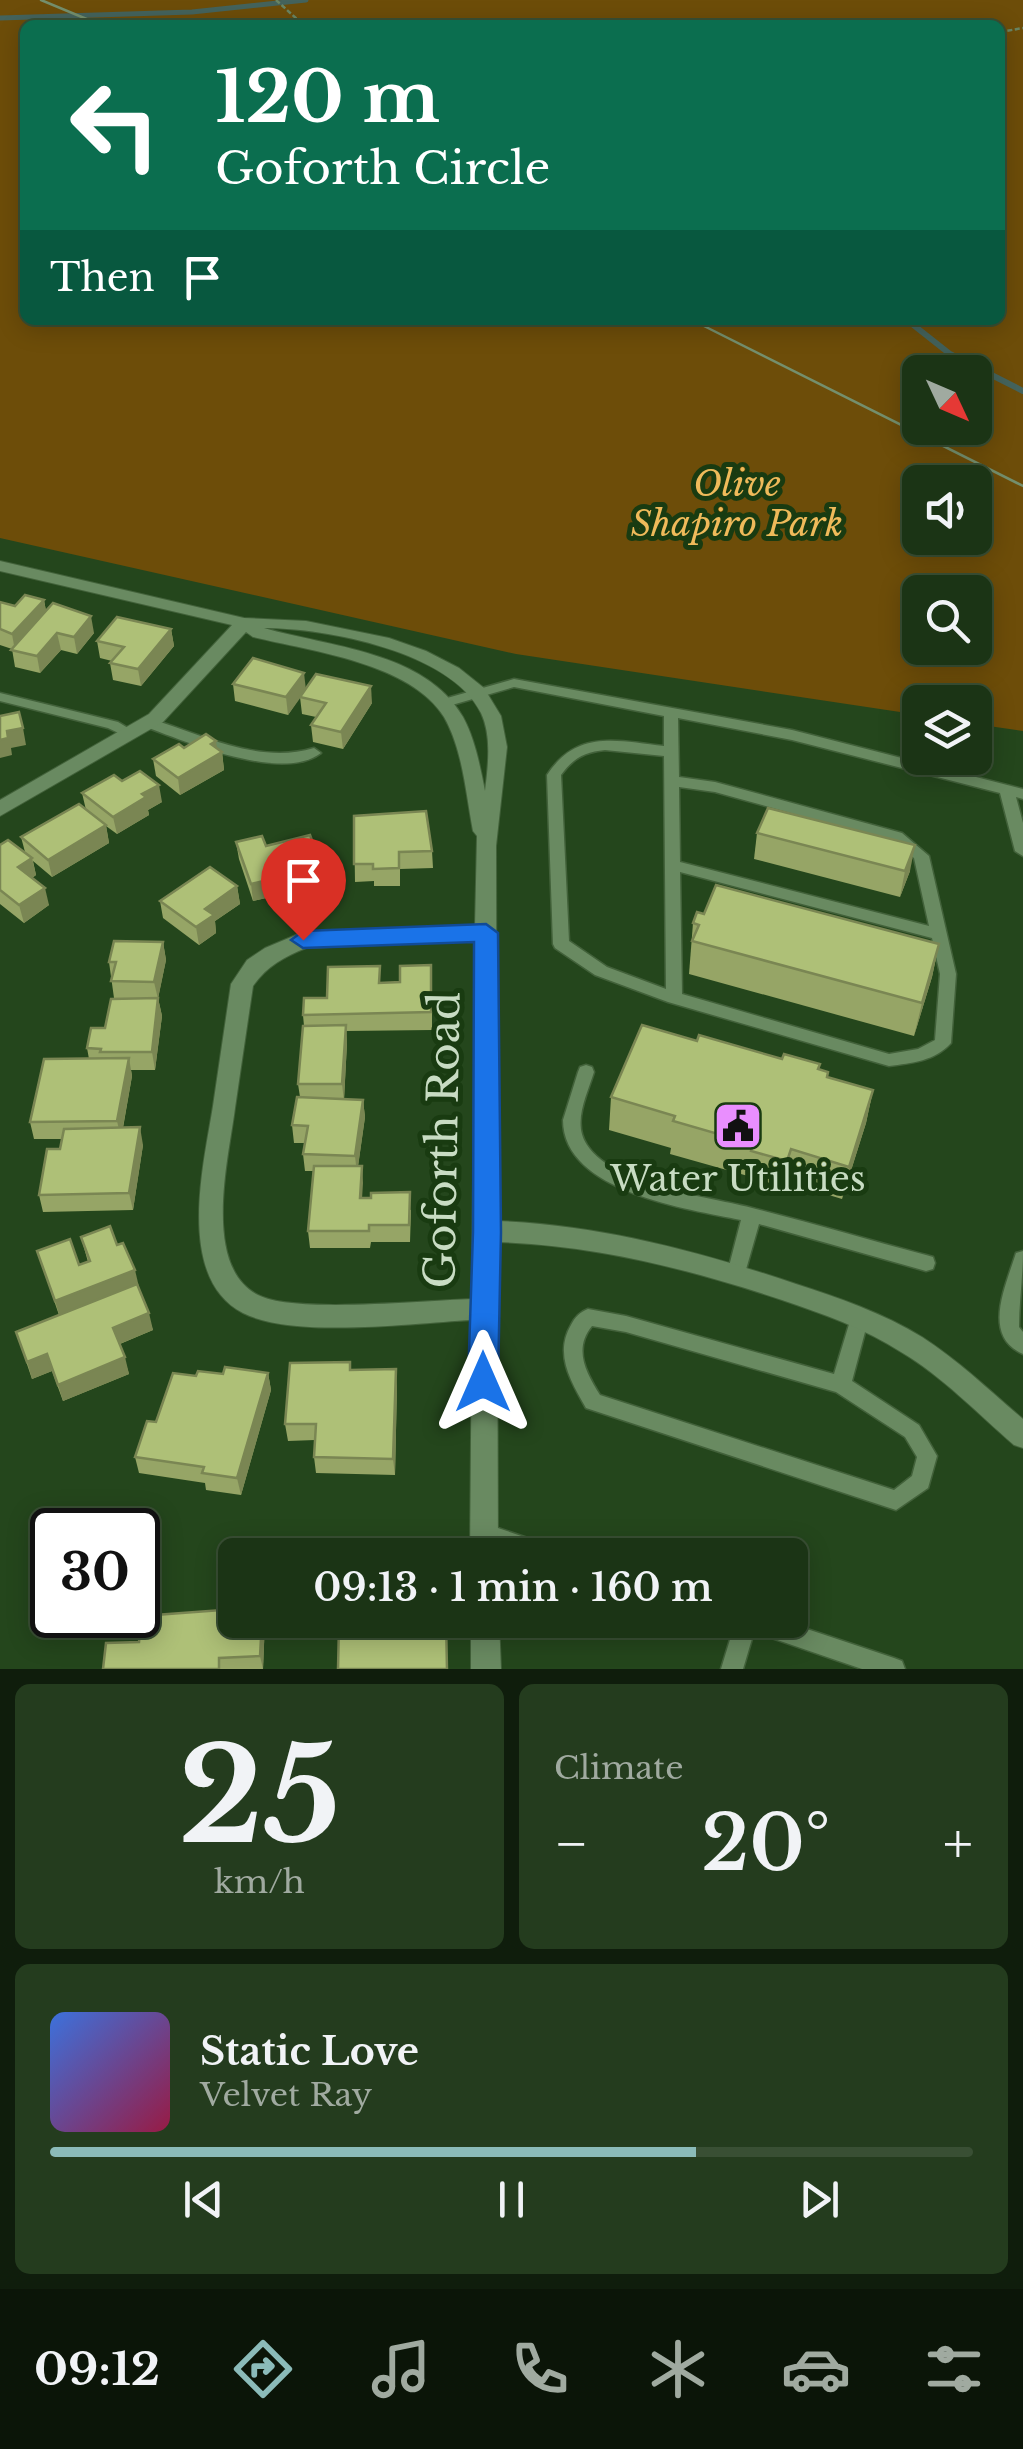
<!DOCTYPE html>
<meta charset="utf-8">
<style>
body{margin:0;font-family:"Libre Baskerville",serif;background:#243c1e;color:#f1f3f6;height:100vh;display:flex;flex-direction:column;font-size:38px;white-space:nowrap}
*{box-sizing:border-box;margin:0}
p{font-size:32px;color:#a0aaa0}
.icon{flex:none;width:55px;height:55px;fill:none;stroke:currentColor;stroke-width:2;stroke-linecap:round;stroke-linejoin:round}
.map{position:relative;height:1669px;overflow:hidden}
.drawer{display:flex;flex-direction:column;gap:15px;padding:15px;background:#0f1d0c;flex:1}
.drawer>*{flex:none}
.top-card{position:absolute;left:20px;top:20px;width:985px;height:305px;border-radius:15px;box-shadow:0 5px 25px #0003,0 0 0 2px #394f34;background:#0b6e4f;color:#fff;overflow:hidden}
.needle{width:65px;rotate:134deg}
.tools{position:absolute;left:902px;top:355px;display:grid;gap:20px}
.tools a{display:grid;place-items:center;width:90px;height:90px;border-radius:15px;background:#1b3415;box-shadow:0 5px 25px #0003,0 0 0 2px #394f34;font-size:50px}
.speed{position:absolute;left:30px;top:1508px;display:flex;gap:20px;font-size:50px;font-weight:700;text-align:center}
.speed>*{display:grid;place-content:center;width:130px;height:130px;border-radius:50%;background:#1b3415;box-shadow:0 5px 25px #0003,0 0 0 2px #394f34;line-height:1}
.speed .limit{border:5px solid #111;border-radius:15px;background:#fff;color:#111}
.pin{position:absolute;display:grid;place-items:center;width:85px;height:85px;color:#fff;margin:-102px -42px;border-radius:50% 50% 50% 0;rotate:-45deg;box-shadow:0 0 10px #0007}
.pin .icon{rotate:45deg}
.me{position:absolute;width:110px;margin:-55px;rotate:0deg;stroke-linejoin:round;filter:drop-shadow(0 0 8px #0008)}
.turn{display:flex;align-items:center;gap:35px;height:210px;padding:0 30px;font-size:45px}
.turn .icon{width:130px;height:130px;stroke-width:2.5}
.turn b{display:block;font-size:70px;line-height:85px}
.then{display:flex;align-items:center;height:95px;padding:0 30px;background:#0003;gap:20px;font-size:38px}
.big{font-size:75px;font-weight:600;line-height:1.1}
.drawer .card{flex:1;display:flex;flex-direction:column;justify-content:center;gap:15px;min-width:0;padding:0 35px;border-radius:15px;background:#243c1e}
.drawer .dial{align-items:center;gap:0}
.dial b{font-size:130px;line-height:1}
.song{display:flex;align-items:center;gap:30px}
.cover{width:120px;height:120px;border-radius:15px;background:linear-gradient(135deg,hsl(220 70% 55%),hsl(340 70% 35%))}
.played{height:10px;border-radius:5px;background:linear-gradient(90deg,#8bbbb9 70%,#394f34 70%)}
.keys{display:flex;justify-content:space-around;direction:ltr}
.heat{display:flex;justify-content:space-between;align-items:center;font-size:55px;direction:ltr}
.drawer .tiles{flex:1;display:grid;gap:15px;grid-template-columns:1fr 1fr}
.card:last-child{grid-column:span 2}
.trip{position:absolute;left:218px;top:1538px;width:590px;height:100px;border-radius:15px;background:#1b3415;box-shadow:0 5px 25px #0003,0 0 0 2px #394f34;font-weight:600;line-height:100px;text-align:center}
.menu{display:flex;height:160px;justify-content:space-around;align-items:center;background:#0b1508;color:#a0aaa0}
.menu .icon{width:70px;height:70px}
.menu .current{color:#8bbbb9}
.menu b{font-size:45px;color:#f1f3f6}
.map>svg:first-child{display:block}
.green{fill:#6d4d09;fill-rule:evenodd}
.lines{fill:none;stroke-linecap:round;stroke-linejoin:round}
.stream-far1{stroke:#44635c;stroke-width:5}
.stream{stroke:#44635c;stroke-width:6}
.lane-casing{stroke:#42613a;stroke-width:3}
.street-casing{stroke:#42613a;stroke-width:2}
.path{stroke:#698563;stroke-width:2.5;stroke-dasharray:5 2.5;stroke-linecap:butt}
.lane{fill:#698a61;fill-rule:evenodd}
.street{fill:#698a61;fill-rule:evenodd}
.tram{stroke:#748f6d;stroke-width:2.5}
.wall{fill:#96a566}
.shaded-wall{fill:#7a8653}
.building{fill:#aec077;stroke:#7a8653;stroke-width:2.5}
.route{fill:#1a73e8;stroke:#114b97;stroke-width:2.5}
.labels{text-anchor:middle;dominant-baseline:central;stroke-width:10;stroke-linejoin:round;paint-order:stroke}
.park-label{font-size:35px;font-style:italic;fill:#efba5a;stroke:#193b11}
.poi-label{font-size:35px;fill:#c8dcc3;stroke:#193b11}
.near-street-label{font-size:42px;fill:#c8dcc3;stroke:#193b11}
</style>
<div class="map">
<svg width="1023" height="1669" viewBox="0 0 1023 1669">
<rect width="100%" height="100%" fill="#24461c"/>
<path class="green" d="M0,0h1023v731l-48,-7v-22h-55v13l-404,-61 -516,-116zM25,25h975v295h-975zM920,372h55v56h-55zM920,482h55v56h-55zM920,592h55v56h-55z"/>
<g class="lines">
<path class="stream-far1" d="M0,18l192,-6 114,-12"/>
<path class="stream" d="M907,320l43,34 73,37"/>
<g class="lane-casing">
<g id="lane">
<path d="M514,679l278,51 231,59v10l-7,-2 7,26v33l-8,-5 -15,-58 -208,-53 -114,-22 1,59 36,5 187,51 27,23 27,118 -5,69c-16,18 -39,20 -62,23l-221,-64 -73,-27 -40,-27 -2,-4 -6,-169c30,-46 70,-34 117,-29v-30l-150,-29 -69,20 -7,-4 2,-3zM605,750l59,6 2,233 -59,-22 -38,-26 -8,-166c12,-17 24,-23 44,-25zM679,787l36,5 177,49 22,17 15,68 -249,-64zM680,872l252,66 8,36 -5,66 -17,9 -29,5 -207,-60z"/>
<path d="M0,693l118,29 20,12 -7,5 -23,-11 -108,-27z"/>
<path d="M148,718c53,16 110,47 166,30l7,5c-39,30 -136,-12 -178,-27l-2,-3 2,-3z"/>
<path d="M586,1065l6,2 2,5c-7,23 -22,51 -7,73 29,43 122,51 169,64 57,14 113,31 170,46l7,2 2,6 -2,6 -7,2 -167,-47 -16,56 -7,2 -7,-2 -2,-6 14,-54c-53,-11 -178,-28 -178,-100l15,-48 2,-5z"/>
<path d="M1023,1251c0,26 -4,51 -4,76l4,5v22c-40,-17 -19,-64 -9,-95l2,-6z"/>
<path d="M588,1309l38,7 208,58 19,-63 7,-2 7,2 2,6 -17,64 67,44 18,31 -9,32 -32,22 -310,-102c-15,-26 -32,-54 -15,-83 4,-8 9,-13 17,-16zM592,1326l34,6 210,60 69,45 12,20 -5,19 -18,14 -294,-95c-14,-22 -27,-46 -8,-69z"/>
<path d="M483,1523l74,25 3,7h-40l-44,-15 -3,-7 3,-7z"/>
<path d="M736,1620h44l114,38 8,3 3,8h-43l-108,-37 -11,37h-22z"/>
</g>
</g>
<g class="street-casing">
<g id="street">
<path d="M0,561l244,57 62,3 83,17 37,13 33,17 25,20 17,28 6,31 -11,99 1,375c103,4 201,30 299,63 43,14 87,29 126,53 37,24 68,54 101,82v29l-9,-3c-37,-32 -71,-68 -113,-93 -37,-24 -78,-38 -119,-52 -93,-31 -187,-55 -285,-58l1,313h-28l2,-235c-59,3 -178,19 -229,-7 -68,-35 -39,-150 -30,-207 6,-41 12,-81 18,-122l16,-24 18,-12 38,-16 172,-6 2,-90 -4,-5c-7,-36 -10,-81 -29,-114 -33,-54 -134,-66 -191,-80l-7,-5 -83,90 -163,94v-16l149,-86 83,-89 -232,-54zM264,628c63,0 187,24 217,85 11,23 7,54 4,78 -5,-25 -10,-52 -22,-74 -38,-66 -134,-70 -199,-89zM475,941l-3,358c-45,1 -178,15 -214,-4 -57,-29 -29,-138 -23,-187 6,-41 12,-82 18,-122 14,-20 31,-29 53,-38z"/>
<path d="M471,1620h28l2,49h-30z"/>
</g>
</g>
<g class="path">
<path d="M276,0l22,20 13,5"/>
<path d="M1000,32l23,-4"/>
</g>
<use href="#lane" class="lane"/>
<use href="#street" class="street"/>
<g class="tram">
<path d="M41,0l60,25"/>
<path d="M692,320l331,166"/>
</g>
</g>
<g class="wall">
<path d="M44,600l2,11 48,22 -17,21 -16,-4 -21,23 -25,-6 -3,-18 -12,-4v-43l15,4z"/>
<path d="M171,629l3,17 -33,40 -28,-6 -3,-17 2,-2 -12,-3 -3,-17z"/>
<path d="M233,684l73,5 66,14 -29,46 -30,-7 -2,-17 5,-8 -14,-3 -2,-17 -12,18 -53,-14z"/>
<path d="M184,748l33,1 5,3 2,18 -44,25 -24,-19 -3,-17z"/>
<path d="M122,781l40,21 -14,8 1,5 -32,19 -11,-8 3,17 -57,34 -19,-16 3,14 -4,3 17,27 -25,18 -24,-19v-59l25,7 -4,-15 65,-27 -4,-17z"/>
<path d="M354,816l78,35 1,17 -33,1v17h-26v-5l-19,1z"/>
<path d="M757,833l153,38 -10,26 -146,-38z"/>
<path d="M236,842l88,43 -71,16 -14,-42z"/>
<path d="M237,886l3,18 -25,17 1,12 -17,12 -36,-27 -3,-17z"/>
<path d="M693,923l246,21 -7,33 -18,59 -225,-62z"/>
<path d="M163,942l3,18 -8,38 4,18 -7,54h-24l1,6 -9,52 20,17 -10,65 -90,2 -4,-17 21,-46 2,-10h-28l-4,-17 59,-63 -2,-11 18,-20 9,-30 -5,-36z"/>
<path d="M381,983h51v47l-86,1 1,12 -3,56 19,1 2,17 -7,49h4v32l49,12 -1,32h-39l-1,6h-60l-2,-17 5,-60h-8l-2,-17 2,-11h-11l-2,-18 8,-28 -2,-13 6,-58 -1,-11 24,-17z"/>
<path d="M782,1059l38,5 -1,6 8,7 46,13 -7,33 -24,76 -56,-17 -4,12 -36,-10 2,-8 -78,-22 1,-6 -62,-18 2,-33z"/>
<path d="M81,1237l36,8 21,42 15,43 -33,14 9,30 -66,27 -11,-30 -20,8 -16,-47 43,-17 -22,-64 42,14 9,-3z"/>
<path d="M351,1370l46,16 -2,89 -79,-2 -2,-16 1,-17 -27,1 -3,-17z"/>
<path d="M268,1373l3,17 -30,105 -35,-5 -1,-7 -66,-10 -4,-16 21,-35 40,-46z"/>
<path d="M235,1620h30l-2,49h-160l36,-27z"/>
</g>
<g class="shaded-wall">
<path d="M44,600l3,17 -32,34 -3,-17z"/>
<path d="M91,616l3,17 -17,21 -3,-17z"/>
<path d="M171,629l3,17 -33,40 -3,-17z"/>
<path d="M57,633l4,17 -21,23 -3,-17z"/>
<path d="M304,673l2,17 -18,25 -2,-18z"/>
<path d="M371,686l1,17 -29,46 -2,-17z"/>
<path d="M23,728l3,17 -15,3 1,7 -12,3v-18l7,-9z"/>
<path d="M216,741l2,14 4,-3 2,18 -44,25 -2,-17 33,-34z"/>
<path d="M159,785l3,17 -14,8 1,5 -32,19 -4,-17 29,-23z"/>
<path d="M106,825l3,18 -57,34 -4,-17z"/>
<path d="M915,845l-5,26 -10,26 5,-26z"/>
<path d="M32,858l4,17 -14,10 -4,-18z"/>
<path d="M322,867l2,18 -71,16 -2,-17z"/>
<path d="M237,886l3,18 -25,17 1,12 -17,12 -3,-18 9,-18z"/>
<path d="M45,888l4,17 -25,18 -5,-18z"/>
<path d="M163,942l3,18 -8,39 -4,-17z"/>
<path d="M939,944l-7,33 -18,59 8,-33z"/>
<path d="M158,998l4,18 -7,54 -3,-18z"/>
<path d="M346,1025l1,18 -3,58 -2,-17z"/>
<path d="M129,1058l3,18 -11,62 -4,-17z"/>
<path d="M873,1090l-7,33 -24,76 7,-32z"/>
<path d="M363,1100l2,17 -8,57 -2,-18z"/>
<path d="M140,1127l3,18 -10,65 -4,-17z"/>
<path d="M791,1149l-5,33 -4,12 5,-33z"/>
<path d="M362,1166l1,17 -2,32 -1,-17z"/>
<path d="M135,1270l4,17 -79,31 -5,-17z"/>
<path d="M149,1313l4,17 -36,15 -4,-17z"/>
<path d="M47,1354l5,17 -20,8 -5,-17z"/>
<path d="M125,1357l4,17 -66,27 -5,-16z"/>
<path d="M396,1369l1,17 -2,89 -2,-16z"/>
<path d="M268,1373l3,17 -30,105 -4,-17z"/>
<path d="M262,1620h3v3l-2,46 -3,-13z"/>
</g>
<g class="building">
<path d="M25,595l19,5 -32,34 -12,-5v-27l15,4z"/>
<path d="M53,603l38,13 -17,21 -17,-4 -20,23 -26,-6z"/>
<path d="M117,617l54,12 -33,40 -28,-6 14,-16 -27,-6z"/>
<path d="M253,658l51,15 -18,24 -53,-13z"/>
<path d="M316,674l55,12 -30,46 -30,-7 15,-22 -26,-6z"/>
<path d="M19,712l4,16 -16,3 1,7 -8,2v-24z"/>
<path d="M206,734l10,7 -5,3 11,8 -44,26 -25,-19 26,-15 5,4z"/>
<path d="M140,771l19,14 -17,9 4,3 -33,20 -31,-24 32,-18 8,6z"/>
<path d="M79,804l27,21 -58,35 -27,-23z"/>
<path d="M768,808l147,37 -10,26 -148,-38z"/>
<path d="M426,811l6,40 -33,1v16l-26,1v-5h-19v-48z"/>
<path d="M310,835l12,32 -71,17 -15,-42 26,-6 4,10z"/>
<path d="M8,840l24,18 -14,9 27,21 -26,17 -19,-15v-45z"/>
<path d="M210,867l27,19 -32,23 9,6 -18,12 -36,-26z"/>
<path d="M716,885l223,59 -17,59 -230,-62 7,-16 -6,-2 4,-11 7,2z"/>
<path d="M114,941l49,1 -9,40 -43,-1 5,-19h-7z"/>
<path d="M431,965v47l-128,3 1,-17h23l1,-31 52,-1 -1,17 21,-1v-16z"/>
<path d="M158,998l-6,54h-52l1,-3 -14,-1 4,-20h14l6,-29z"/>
<path d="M346,1025l-4,59h-44l5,-58z"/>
<path d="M642,1025l55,16 2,-6 83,24 2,-5 36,10 -2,5 10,3 -1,5 46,13 -24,77 -58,-18 -4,12 -36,-10 2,-7 -80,-23 2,-5 -64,-19z"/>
<path d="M129,1058l-12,63 -87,1 14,-63z"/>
<path d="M297,1097l66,3 -8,56 -52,-2 5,-28 -16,-1z"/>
<path d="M140,1127l-11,66 -90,2 8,-46h13l4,-20z"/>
<path d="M314,1166h48l-2,32h11v-5l39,-1 -1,33h-40v6h-61z"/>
<path d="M110,1226l7,19 6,-2 12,27 -80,31 -18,-50 33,-12 9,26 11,-4 -9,-24z"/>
<path d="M137,1284l12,29 -36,15 12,29 -67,28 -11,-31 -20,8 -11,-30z"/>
<path d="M350,1362v8l46,-1 -3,90 -79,-2 2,-33h-31l5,-61z"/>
<path d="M225,1367l43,6 -31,105 -35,-5 2,-6 -69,-10 12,-36 9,1 17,-49 23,3 2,-5 25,3z"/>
<path d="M235,1609v11h27l-2,36 -41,2v11h-116l3,-26 33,-1 3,-26z"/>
<path d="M362,1620l84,1 1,48h-109l1,-44 23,-1z"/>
</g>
<path class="route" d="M486,924l12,9 3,299 -3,150 -5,9 -10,4 -11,-4 -4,-9 5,-150 1,-290 -171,6 -12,-8 12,-9z"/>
<defs>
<g id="civic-square" transform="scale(2.5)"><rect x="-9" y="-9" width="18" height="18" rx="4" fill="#e98efe" stroke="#193b11"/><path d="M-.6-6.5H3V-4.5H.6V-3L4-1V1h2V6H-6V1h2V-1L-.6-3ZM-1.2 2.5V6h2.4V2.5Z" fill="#111"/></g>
</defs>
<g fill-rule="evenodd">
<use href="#civic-square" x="738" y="1126"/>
</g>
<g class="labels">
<g class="park-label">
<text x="737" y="483">Olive<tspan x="737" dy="40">Shapiro Park</tspan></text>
</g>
<g class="poi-label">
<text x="738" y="1178">Water Utilities</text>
</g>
<g class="near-street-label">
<text transform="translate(442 1140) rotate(-89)">Goforth Road</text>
</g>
</g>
</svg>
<div class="tools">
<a><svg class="needle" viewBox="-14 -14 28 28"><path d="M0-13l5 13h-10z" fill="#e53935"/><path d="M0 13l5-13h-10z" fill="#a0aaa0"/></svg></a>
<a><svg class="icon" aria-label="sound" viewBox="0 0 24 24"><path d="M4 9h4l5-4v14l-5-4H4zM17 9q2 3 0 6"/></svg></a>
<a><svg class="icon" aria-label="search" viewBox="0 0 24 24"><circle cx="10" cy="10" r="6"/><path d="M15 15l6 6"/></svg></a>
<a><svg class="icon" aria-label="layers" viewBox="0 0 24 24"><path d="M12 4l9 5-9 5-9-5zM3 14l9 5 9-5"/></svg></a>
</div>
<div class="speed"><div class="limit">30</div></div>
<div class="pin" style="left:303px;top:940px;background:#d93025"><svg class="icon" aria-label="arrive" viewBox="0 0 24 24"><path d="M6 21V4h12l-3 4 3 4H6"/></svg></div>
<svg class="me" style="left:483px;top:1382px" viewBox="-20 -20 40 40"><path d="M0-17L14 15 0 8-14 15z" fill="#1a73e8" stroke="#fff" stroke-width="4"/></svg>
<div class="trip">09:13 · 1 min · 160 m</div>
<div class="top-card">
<div class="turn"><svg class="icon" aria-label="left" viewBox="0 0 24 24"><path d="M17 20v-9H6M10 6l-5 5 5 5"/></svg><div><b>120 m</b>Goforth Circle</div></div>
<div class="then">Then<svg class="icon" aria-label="arrive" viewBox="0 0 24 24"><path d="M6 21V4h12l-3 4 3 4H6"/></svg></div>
</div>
</div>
<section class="drawer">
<div class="tiles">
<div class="card dial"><b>25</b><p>km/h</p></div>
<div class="card"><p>Climate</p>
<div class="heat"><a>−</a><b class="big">20°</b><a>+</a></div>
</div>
<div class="card">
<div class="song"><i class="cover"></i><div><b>Static Love</b><p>Velvet Ray</p></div></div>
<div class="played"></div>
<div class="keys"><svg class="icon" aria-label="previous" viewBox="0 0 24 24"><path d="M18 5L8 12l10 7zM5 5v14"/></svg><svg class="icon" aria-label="pause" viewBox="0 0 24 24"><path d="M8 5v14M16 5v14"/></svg><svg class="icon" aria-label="next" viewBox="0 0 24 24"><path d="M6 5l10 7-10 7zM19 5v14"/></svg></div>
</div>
</div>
</section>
<nav class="menu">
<b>09:12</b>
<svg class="icon current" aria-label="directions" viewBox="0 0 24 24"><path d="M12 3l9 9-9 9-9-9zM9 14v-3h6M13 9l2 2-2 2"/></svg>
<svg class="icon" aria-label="music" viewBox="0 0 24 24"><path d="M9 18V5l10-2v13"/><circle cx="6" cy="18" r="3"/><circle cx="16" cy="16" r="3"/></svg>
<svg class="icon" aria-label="phone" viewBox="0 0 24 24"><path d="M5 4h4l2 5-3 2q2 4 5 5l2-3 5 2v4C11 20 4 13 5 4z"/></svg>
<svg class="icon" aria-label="climate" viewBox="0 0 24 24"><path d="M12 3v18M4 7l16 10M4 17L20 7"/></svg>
<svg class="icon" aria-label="car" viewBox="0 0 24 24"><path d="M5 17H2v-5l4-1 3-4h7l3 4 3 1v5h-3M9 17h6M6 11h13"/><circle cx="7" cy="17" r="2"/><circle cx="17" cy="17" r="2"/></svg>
<svg class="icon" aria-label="filters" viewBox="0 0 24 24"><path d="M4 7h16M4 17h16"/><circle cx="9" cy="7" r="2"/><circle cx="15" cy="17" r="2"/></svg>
</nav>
